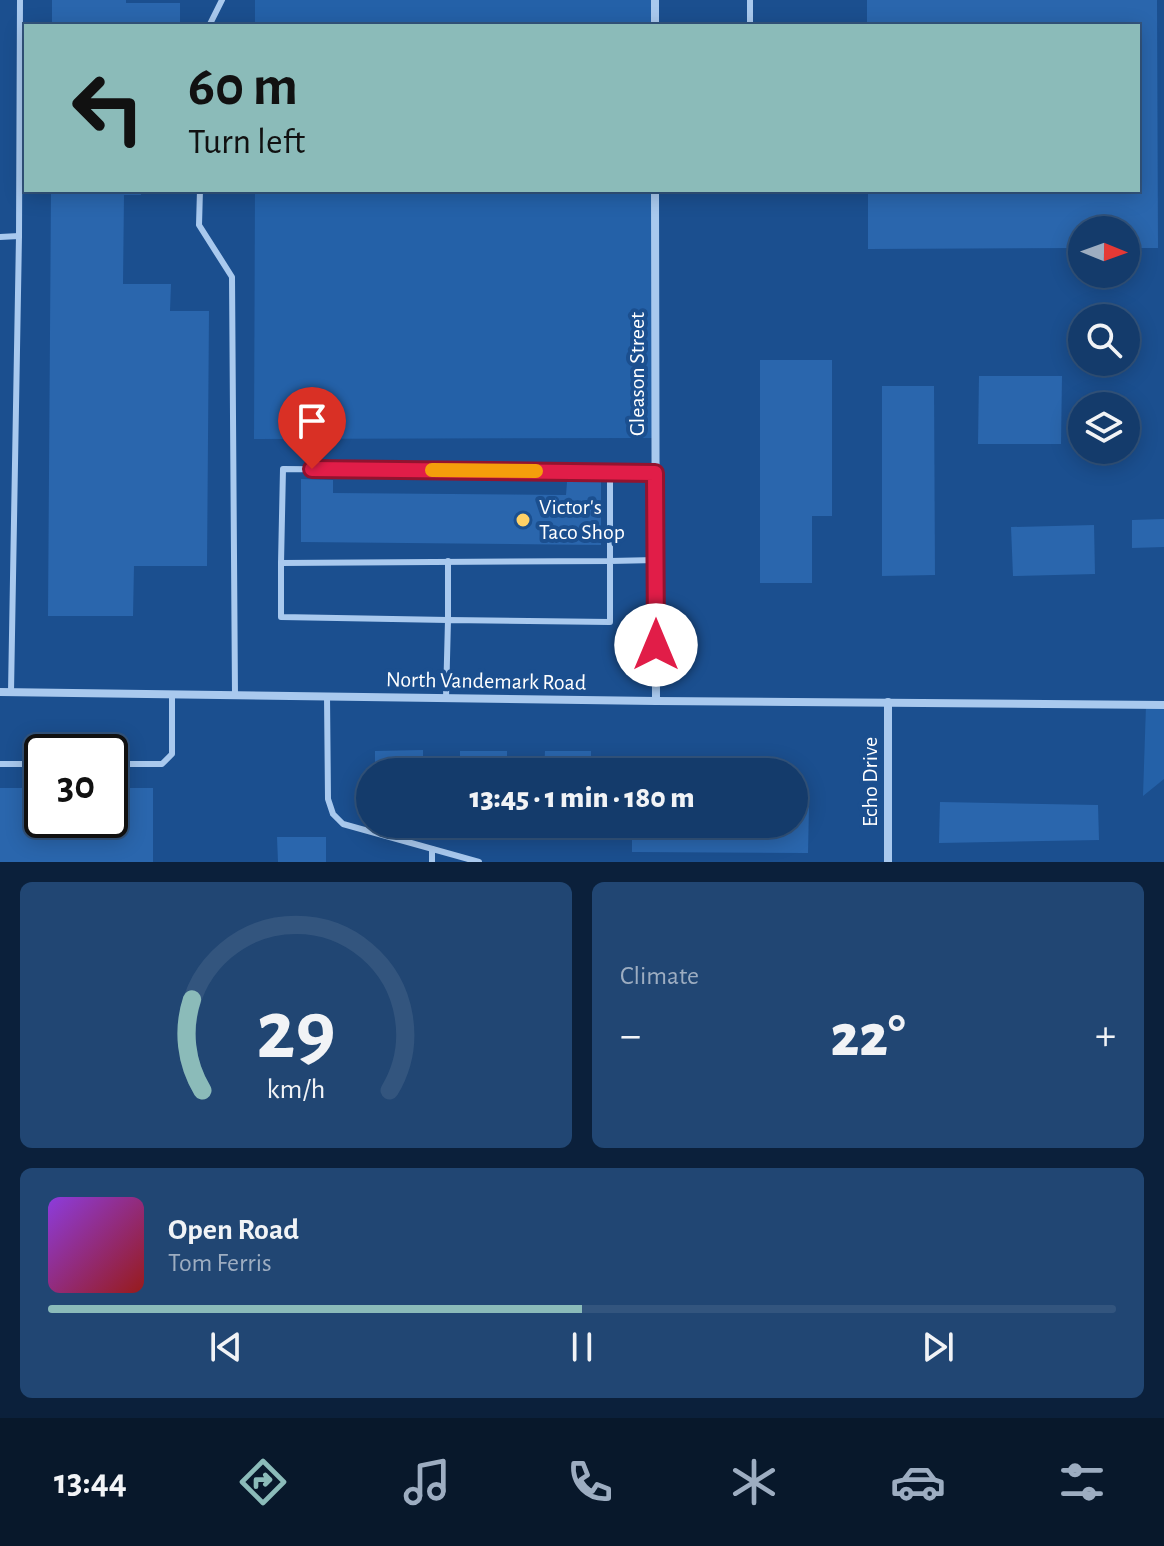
<!DOCTYPE html>
<meta charset="utf-8">
<style>
body{margin:0;font-family:"Alegreya Sans",sans-serif;background:#214673;color:#f1f3f6;height:100vh;display:flex;flex-direction:column;font-size:30px;white-space:nowrap}
*{box-sizing:border-box;margin:0}
p{font-size:26px;color:#9dadc1}
.icon{flex:none;width:44px;height:44px;fill:none;stroke:currentColor;stroke-width:2;stroke-linecap:round;stroke-linejoin:round}
.map{position:relative;height:862px;overflow:hidden}
.details{display:flex;flex-direction:column;gap:20px;padding:20px;background:#0b203b;flex:1}
.details>*{flex:none}
.guide{position:absolute;left:24px;top:24px;width:1116px;height:168px;border-radius:0px;box-shadow:0 4px 20px #0003,0 0 0 2px #33557e;background:#8bbbb9;color:#111;overflow:hidden}
.needle{width:52px;rotate:91deg}
.tools{position:absolute;left:1068px;top:216px;display:grid;gap:16px}
.tools a{display:grid;place-items:center;width:72px;height:72px;border-radius:50%;background:#143b6b;box-shadow:0 4px 20px #0003,0 0 0 2px #33557e;font-size:40px}
.speed{position:absolute;left:24px;top:734px;display:flex;gap:16px;font-size:40px;font-weight:700;text-align:center}
.speed>*{display:grid;place-content:center;width:104px;height:104px;border-radius:50%;background:#143b6b;box-shadow:0 4px 20px #0003,0 0 0 2px #33557e;line-height:1}
.speed .limit{border:4px solid #111;border-radius:12px;background:#fff;color:#111}
.pin{position:absolute;display:grid;place-items:center;width:68px;height:68px;color:#fff;margin:-82px -34px;border-radius:50% 50% 50% 0;rotate:-45deg;box-shadow:0 0 8px #0007}
.pin .icon{rotate:45deg}
.me{position:absolute;width:88px;margin:-44px;rotate:0deg;stroke-linejoin:round;filter:drop-shadow(0 0 6px #0008)}
.turn{display:flex;align-items:center;gap:28px;height:168px;padding:0 32px;font-size:36px}
.turn .icon{width:104px;height:104px;stroke-width:2.5}
.turn b{display:block;font-size:56px;line-height:68px}
.big{font-size:60px;font-weight:800;line-height:1.1}
.details .card{flex:1;display:flex;flex-direction:column;justify-content:center;gap:12px;min-width:0;padding:0 28px;border-radius:12px;background:#214673}
.details .dial{align-items:center;gap:0}
.dial svg{height:208px;overflow:visible;fill:none;stroke:#33557e;stroke-width:7;stroke-linecap:round;text-anchor:middle}
.dial text{fill:#f1f3f6;stroke:none}
.song{display:flex;align-items:center;gap:24px}
.cover{width:96px;height:96px;border-radius:12px;background:linear-gradient(135deg,hsl(270 70% 55%),hsl(0 70% 35%))}
.played{height:8px;border-radius:4px;background:linear-gradient(90deg,#8bbbb9 50%,#33557e 50%)}
.keys{display:flex;justify-content:space-around;direction:ltr}
.heat{display:flex;justify-content:space-between;align-items:center;font-size:44px;direction:ltr}
.details .tiles{flex:1;display:grid;gap:20px;grid-template-columns:1fr 1fr}
.card:last-child{grid-column:span 2}
.trip{position:absolute;left:356px;top:758px;width:452px;height:80px;border-radius:40px;background:#143b6b;box-shadow:0 4px 20px #0003,0 0 0 2px #33557e;font-weight:800;line-height:80px;text-align:center}
.menu{display:flex;height:128px;justify-content:space-around;align-items:center;background:#08182b;color:#9dadc1}
.menu .icon{width:56px;height:56px}
.menu .on{color:#8bbbb9}
.menu b{font-size:36px;color:#f1f3f6}
.map>svg:first-child{display:block}
.green{fill:#2461a8}
.building{fill:#2a66ad}
.lines{fill:none;stroke-linecap:round;stroke-linejoin:round}
.service{stroke:#a9c9ee;stroke-width:6}
.minor{stroke:#a9c9ee;stroke-width:8}
.route-casing{stroke:#92132f;stroke-width:20}
.route{stroke:#e11d48;stroke-width:14}
.slow{stroke:#f59e0b;stroke-width:14}
.poi-dot{fill:#ffd166;stroke:#1b4f8f;stroke-width:3}
.labels{text-anchor:middle;dominant-baseline:central;stroke-width:8;stroke-linejoin:round;paint-order:stroke}
.street-label{font-size:22px;fill:#fff;stroke:#1b4f8f}
.poi-label{font-size:22px;fill:#fff;stroke:#1b4f8f;text-anchor:start}
</style>
<div class="map">
<svg width="1164" height="862" viewBox="0 0 1164 862">
<rect width="100%" height="100%" fill="#1b4f8f"/>
<g class="green">
<rect x="255" y="0" width="400" height="26"/>
<path d="M255,190h400v248l-401,1z"/>
<path d="M1146,705h18v74l-21,17z"/>
</g>
<g class="building">
<path d="M52,0h74v3h54v23h-128z"/>
<path d="M867,0h290l1,248h-32v-18h-44v18l-214,1v-59h270v-164h-271z"/>
<path d="M51,190h90v5h-17l-1,89h48l-1,27h39l-2,255h-73l-1,50h-85z"/>
<path d="M760,360h72v156h-20v67h-52z"/>
<path d="M979,376h83l-1,68h-83z"/>
<path d="M882,386h52l1,189 -53,1z"/>
<path d="M301,479l32,1v13l233,2 1,-13h34v63l-300,-3z"/>
<path d="M1164,519v28l-32,1v-28z"/>
<path d="M1094,525l1,49 -82,2 -2,-49z"/>
<path d="M423,750v22h-48v-21z"/>
<rect x="460" y="751" width="47" height="21"/>
<path d="M545,751h46v21h-47z"/>
<path d="M0,788h42v32h68v-32h43v74h-153z"/>
<path d="M940,802l158,3 1,35 -160,3z"/>
<path d="M794,806h15l-1,47 -176,-1v-28h162z"/>
<rect x="544" y="824" width="46" height="14"/>
<path d="M277,837h49v25h-48z"/>
</g>
<g class="lines">
<g class="service">
<path d="M750,0v26"/>
<path d="M209,26l13,-26"/>
<path d="M200,190l-1,35 33,52 3,418"/>
<path d="M0,237l19,-1"/>
<path d="M610,472v89l-329,2 2,-94 325,3 47,1"/>
<path d="M281,563v54l167,3v-59"/>
<path d="M11,692l8,-456 1,-236"/>
<path d="M327,696l1,103 5,15 10,10 136,38"/>
<path d="M446,698l2,-78 162,2v-61l46,-1"/>
<path d="M0,764h42"/>
<path d="M110,764h52l10,-10v-60"/>
<path d="M432,862v-13"/>
</g>
<g class="minor">
<path d="M655,26v-26"/>
<path d="M655,190l1,511"/>
<path d="M0,692l656,9 508,4"/>
<path d="M888,862v-160"/>
</g>
</g>
<g class="lines">
<g class="route-casing">
<path id="route" d="M312,469l343,4 1,172"/>
</g>
<use href="#route" class="route"/>
<path class="slow" d="M432,470l104,1"/>
</g>
<circle class="poi-dot" cx="523" cy="520" r="8"/>
<g class="labels">
<g class="street-label">
<text transform="translate(637 374) rotate(-90)">Gleason Street</text>
<text transform="translate(486 681) rotate(1)">North Vandemark Road</text>
<text transform="translate(870 782) rotate(-90)">Echo Drive</text>
</g>
<g class="poi-label">
<text x="539" y="507">Victor's<tspan x="539" dy="25">Taco Shop</tspan></text>
</g>
</g>
</svg>
<div class="tools">
<a><svg class="needle" viewBox="-14 -14 28 28"><path d="M0-13l5 13h-10z" fill="#e53935"/><path d="M0 13l5-13h-10z" fill="#9dadc1"/></svg></a>
<a><svg class="icon" aria-label="search" viewBox="0 0 24 24"><circle cx="10" cy="10" r="6"/><path d="M15 15l6 6"/></svg></a>
<a><svg class="icon" aria-label="layers" viewBox="0 0 24 24"><path d="M12 4l9 5-9 5-9-5zM3 14l9 5 9-5"/></svg></a>
</div>
<div class="speed"><div class="limit">30</div></div>
<div class="pin" style="left:312px;top:469px;background:#d93025"><svg class="icon" aria-label="arrive" viewBox="0 0 24 24"><path d="M6 21V4h12l-3 4 3 4H6"/></svg></div>
<svg class="me" style="left:656px;top:645px" viewBox="-20 -20 40 40"><circle r="19" fill="#fff"/><path d="M0-13L10 11 0 6-10 11z" fill="#e11d48"/></svg>
<div class="trip">13:45 · 1 min · 180 m</div>
<div class="guide">
<div class="turn"><svg class="icon" aria-label="left" viewBox="0 0 24 24"><path d="M17 20v-9H6M10 6l-5 5 5 5"/></svg><div><b>60 m</b>Turn left</div></div>
</div>
</div>
<section class="details">
<div class="tiles">
<div class="card dial"><svg viewBox="0 0 100 80">
<path d="M14 69A42 42 0 1 1 86 69"/>
<path d="M14 69A42 42 0 0 1 10 34" stroke="#8bbbb9"/>
<text x="50" y="56" font-size="32" font-weight="700">29</text>
<text x="50" y="72" font-size="11">km/h</text>
</svg></div>
<div class="card"><p>Climate</p>
<div class="heat"><a>−</a><b class="big">22°</b><a>+</a></div>
</div>
<div class="card">
<div class="song"><i class="cover"></i><div><b>Open Road</b><p>Tom Ferris</p></div></div>
<div class="played"></div>
<div class="keys"><svg class="icon" aria-label="previous" viewBox="0 0 24 24"><path d="M18 5L8 12l10 7zM5 5v14"/></svg><svg class="icon" aria-label="pause" viewBox="0 0 24 24"><path d="M8 5v14M16 5v14"/></svg><svg class="icon" aria-label="next" viewBox="0 0 24 24"><path d="M6 5l10 7-10 7zM19 5v14"/></svg></div>
</div>
</div>
</section>
<nav class="menu">
<b>13:44</b>
<svg class="icon on" aria-label="directions" viewBox="0 0 24 24"><path d="M12 3l9 9-9 9-9-9zM9 14v-3h6M13 9l2 2-2 2"/></svg>
<svg class="icon" aria-label="music" viewBox="0 0 24 24"><path d="M9 18V5l10-2v13"/><circle cx="6" cy="18" r="3"/><circle cx="16" cy="16" r="3"/></svg>
<svg class="icon" aria-label="phone" viewBox="0 0 24 24"><path d="M5 4h4l2 5-3 2q2 4 5 5l2-3 5 2v4C11 20 4 13 5 4z"/></svg>
<svg class="icon" aria-label="climate" viewBox="0 0 24 24"><path d="M12 3v18M4 7l16 10M4 17L20 7"/></svg>
<svg class="icon" aria-label="car" viewBox="0 0 24 24"><path d="M5 17H2v-5l4-1 3-4h7l3 4 3 1v5h-3M9 17h6M6 11h13"/><circle cx="7" cy="17" r="2"/><circle cx="17" cy="17" r="2"/></svg>
<svg class="icon" aria-label="filters" viewBox="0 0 24 24"><path d="M4 7h16M4 17h16"/><circle cx="9" cy="7" r="2"/><circle cx="15" cy="17" r="2"/></svg>
</nav>
